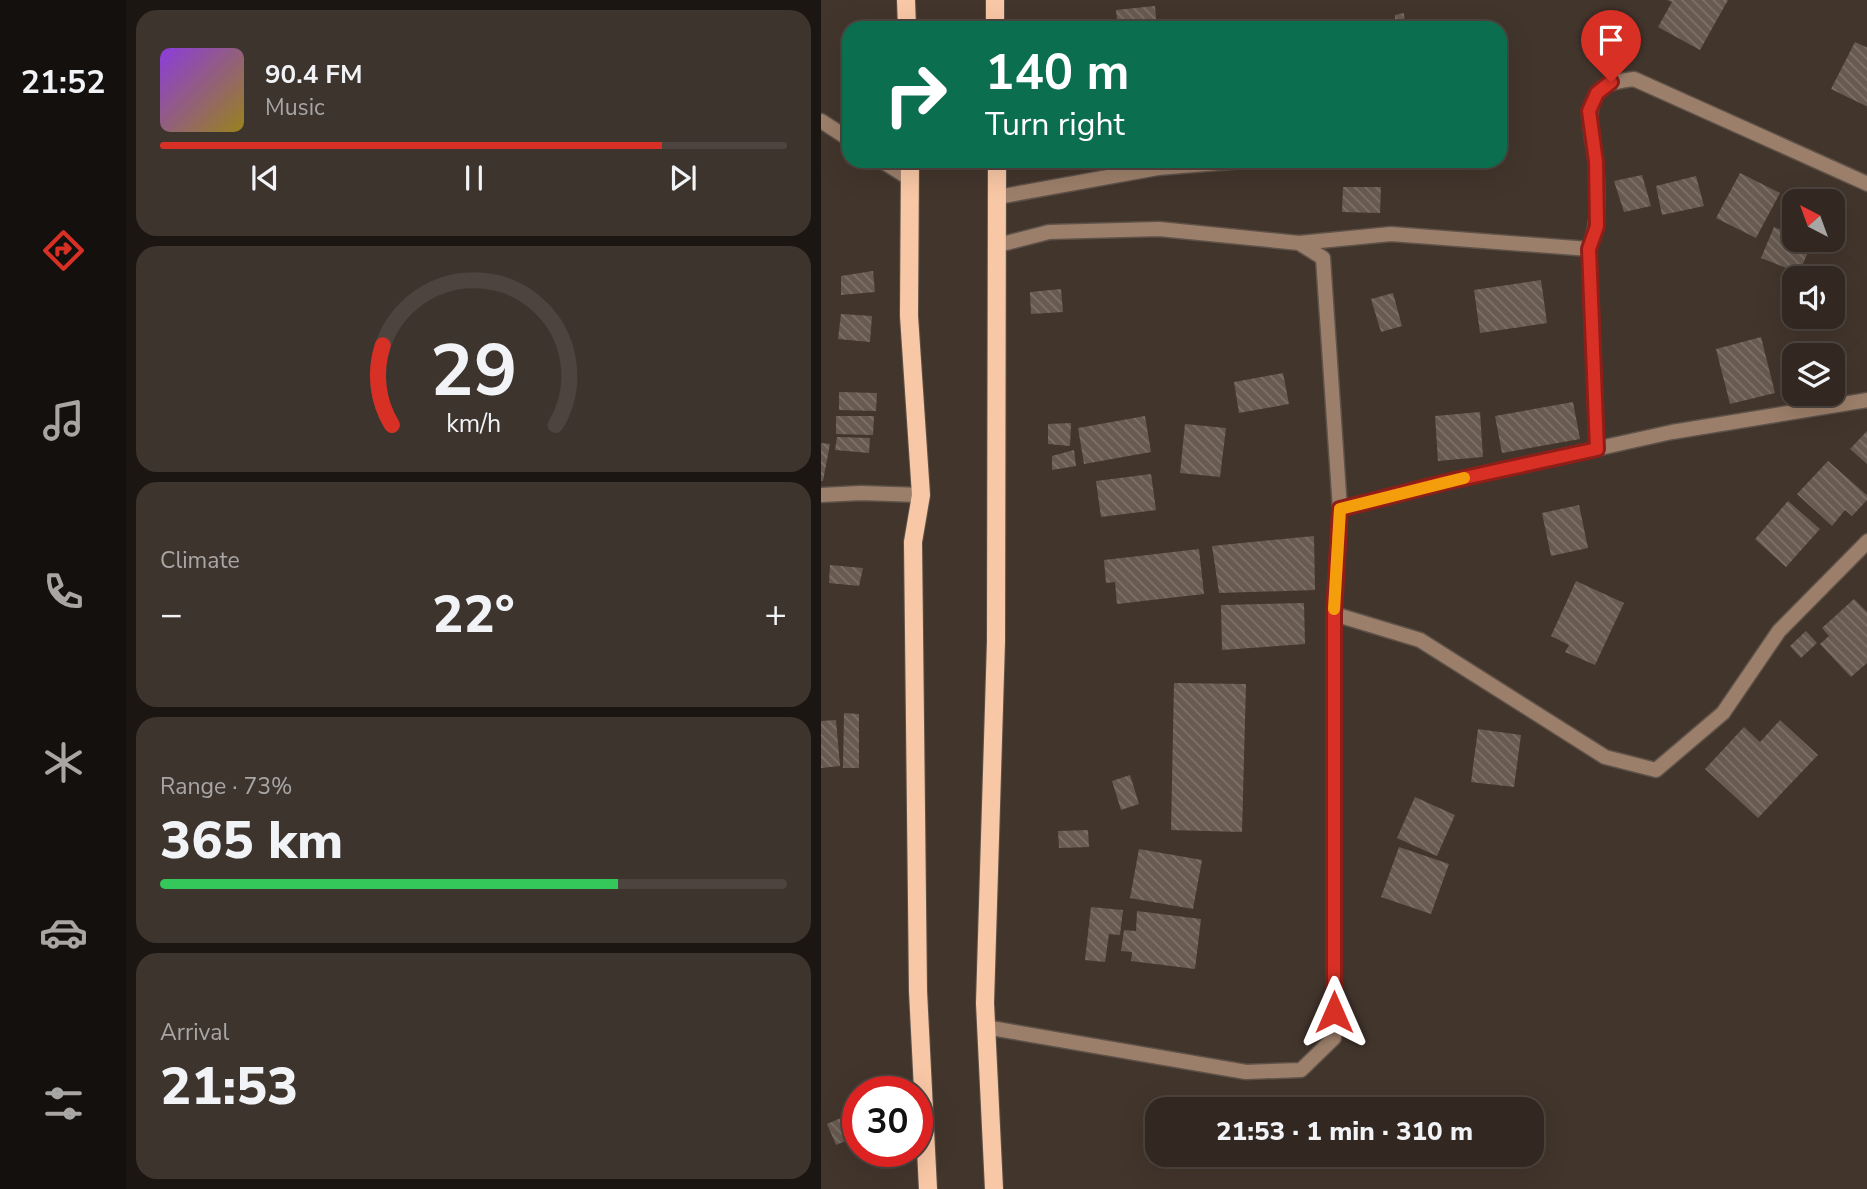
<!DOCTYPE html>
<meta charset="utf-8">
<style>
body{margin:0;font-family:"Nunito Sans",sans-serif;background:#3d342e;color:#f1f3f6;height:100vh;display:flex;flex-direction:column;font-size:26px;white-space:nowrap}
*{box-sizing:border-box;margin:0}
p{font-size:23px;color:#a8a6a5}
.icon{flex:none;width:38px;height:38px;fill:none;stroke:currentColor;stroke-width:2;stroke-linecap:round;stroke-linejoin:round}
.map{position:relative;flex:1;overflow:hidden}
.sheet{display:flex;flex-direction:column;gap:10px;padding:10px;background:#1c1612;width:695px}
.sheet>*{flex:none}
.hud{position:absolute;left:21px;top:21px;width:665px;height:147px;border-radius:21px;box-shadow:0 7px 28px #0002,0 0 0 2px #4d443f;background:#0b6e4f;color:#fff;overflow:hidden}
.needle{width:46px;rotate:319deg}
.tools{position:absolute;left:961px;top:189px;display:grid;gap:14px}
.tools a{display:grid;place-items:center;width:63px;height:63px;border-radius:14px;background:#322821;box-shadow:0 7px 28px #0002,0 0 0 2px #4d443f;font-size:35px}
.speed{position:absolute;left:21px;top:1076px;display:flex;gap:14px;font-size:35px;font-weight:700;text-align:center}
.speed>*{display:grid;place-content:center;width:91px;height:91px;border-radius:50%;background:#322821;box-shadow:0 7px 28px #0002,0 0 0 2px #4d443f;line-height:1}
.speed .limit{border:10px solid #d22;background:#fff;color:#111}
.pin{position:absolute;display:grid;place-items:center;width:60px;height:60px;color:#fff;margin:-72px -30px;border-radius:50% 50% 50% 0;rotate:-45deg;box-shadow:0 0 7px #0007}
.pin .icon{rotate:45deg}
.me{position:absolute;width:77px;margin:-38px;rotate:0deg;stroke-linejoin:round;filter:drop-shadow(0 0 5px #0008)}
.turn{display:flex;align-items:center;gap:24px;height:147px;padding:0 28px;font-size:32px}
.turn .icon{width:91px;height:91px;stroke-width:2.5}
.turn b{display:block;font-size:49px;line-height:60px}
.big{font-size:52px;font-weight:800;line-height:1.1}
.sheet .tile{flex:1;display:flex;flex-direction:column;justify-content:center;gap:10px;min-width:0;padding:0 24px;border-radius:21px;background:#3d342e}
.sheet .dial{align-items:center;gap:0}
.dial svg{height:182px;overflow:visible;fill:none;stroke:#4d443f;stroke-width:7;stroke-linecap:round;text-anchor:middle}
.dial text{fill:#f1f3f6;stroke:none}
.song{display:flex;align-items:center;gap:21px}
.cover{width:84px;height:84px;border-radius:10px;background:linear-gradient(135deg,hsl(270 70% 55%),hsl(50 70% 35%))}
.played{height:7px;border-radius:4px;background:linear-gradient(90deg,#d93025 80%,#4d443f 80%)}
.keys{display:flex;justify-content:space-around;direction:ltr}
.heat{display:flex;justify-content:space-between;align-items:center;font-size:38px;direction:ltr}
.charge{height:10px;border-radius:5px;background:linear-gradient(90deg,#34c759 73%,#4d443f 0)}
.trip{position:absolute;left:324px;top:1097px;width:399px;height:70px;border-radius:21px;background:#322821;box-shadow:0 7px 28px #0002,0 0 0 2px #4d443f;font-weight:800;line-height:70px;text-align:center}
main{display:flex;flex:1;min-height:0}
.tab-bar{display:flex;flex-direction:column;width:126px;justify-content:space-around;align-items:center;background:#14100d;color:#a8a6a5}
.tab-bar .icon{width:49px;height:49px}
.tab-bar .active{color:#d93025}
.tab-bar b{font-size:32px;color:#f1f3f6}
.map>svg:first-child{display:block}
.building{fill:url(#building-back-hatch)}
.lines{fill:none;stroke-linecap:round;stroke-linejoin:round}
.street-casing{stroke:#5e5249;stroke-width:17}
.primary-casing{stroke:#5e5249;stroke-width:20}
.street{stroke:#9c7f6a;stroke-width:14}
.primary{stroke:#f8c7a5;stroke-width:18}
.route-casing{stroke:#8d1f18;stroke-width:18}
.route{stroke:#d93025;stroke-width:12}
.slow{stroke:#f59e0b;stroke-width:12}
</style>
<main>
<nav class="tab-bar">
<b>21:52</b>
<svg class="icon active" aria-label="directions" viewBox="0 0 24 24"><path d="M12 3l9 9-9 9-9-9zM9 14v-3h6M13 9l2 2-2 2"/></svg>
<svg class="icon" aria-label="music" viewBox="0 0 24 24"><path d="M9 18V5l10-2v13"/><circle cx="6" cy="18" r="3"/><circle cx="16" cy="16" r="3"/></svg>
<svg class="icon" aria-label="phone" viewBox="0 0 24 24"><path d="M5 4h4l2 5-3 2q2 4 5 5l2-3 5 2v4C11 20 4 13 5 4z"/></svg>
<svg class="icon" aria-label="climate" viewBox="0 0 24 24"><path d="M12 3v18M4 7l16 10M4 17L20 7"/></svg>
<svg class="icon" aria-label="car" viewBox="0 0 24 24"><path d="M5 17H2v-5l4-1 3-4h7l3 4 3 1v5h-3M9 17h6M6 11h13"/><circle cx="7" cy="17" r="2"/><circle cx="17" cy="17" r="2"/></svg>
<svg class="icon" aria-label="filters" viewBox="0 0 24 24"><path d="M4 7h16M4 17h16"/><circle cx="9" cy="7" r="2"/><circle cx="15" cy="17" r="2"/></svg>
</nav>
<section class="sheet">
<div class="tile">
<div class="song"><i class="cover"></i><div><b>90.4 FM</b><p>Music</p></div></div>
<div class="played"></div>
<div class="keys"><svg class="icon" aria-label="previous" viewBox="0 0 24 24"><path d="M18 5L8 12l10 7zM5 5v14"/></svg><svg class="icon" aria-label="pause" viewBox="0 0 24 24"><path d="M8 5v14M16 5v14"/></svg><svg class="icon" aria-label="next" viewBox="0 0 24 24"><path d="M6 5l10 7-10 7zM19 5v14"/></svg></div>
</div>
<div class="tile dial"><svg viewBox="0 0 100 80">
<path d="M14 69A42 42 0 1 1 86 69"/>
<path d="M14 69A42 42 0 0 1 10 34" stroke="#d93025"/>
<text x="50" y="56" font-size="32" font-weight="700">29</text>
<text x="50" y="72" font-size="11">km/h</text>
</svg></div>
<div class="tile"><p>Climate</p>
<div class="heat"><a>−</a><b class="big">22°</b><a>+</a></div>
</div>
<div class="tile"><p>Range · 73%</p><b class="big">365 km</b><div class="charge"></div></div>
<div class="tile"><p>Arrival</p><b class="big">21:53</b></div>
</section>
<div class="map">
<svg width="1047" height="1189" viewBox="0 0 1047 1189">
<defs>
<pattern id="building-back-hatch" width="6" height="6" patternUnits="userSpaceOnUse" patternTransform="scale(1.75)"><rect width="6" height="6" fill="#685a50"/><path d="M-1 5l2 2M0 0l6 6M5-1l2 2" fill="none" stroke="#7e7269"/></pattern>
</defs>
<rect width="100%" height="100%" fill="#42352c"/>
<g class="building">
<path d="M846,0h61l-28,50 -42,-23 14,-25z"/>
<path d="M334,6l2,22h-39l-2,-18z"/>
<path d="M583,13l1,15h-10v-13z"/>
<path d="M1034,42l13,6v59l-37,-18z"/>
<path d="M919,173l40,20 -24,45 -40,-20z"/>
<path d="M821,175l9,31 -27,6 -10,-31z"/>
<path d="M875,176l8,30 -42,9 -6,-29z"/>
<path d="M522,187h38l-1,26 -38,-1z"/>
<path d="M953,227l20,8v5h10l8,3 -13,30 -38,-15z"/>
<path d="M52,271l2,21 -34,3v-19z"/>
<path d="M720,280l6,43 -67,10 -6,-43z"/>
<path d="M240,289l2,23 -32,2 -1,-22z"/>
<path d="M572,293l9,33 -21,6 -10,-33z"/>
<path d="M20,314l31,2 -2,26 -32,-3z"/>
<path d="M940,337l14,56 -45,11 -14,-55z"/>
<path d="M462,373l6,31 -50,9 -5,-31z"/>
<path d="M18,392l38,1 -1,18 -37,-1z"/>
<path d="M752,402l7,37 -78,14 -7,-37z"/>
<path d="M659,412l3,45 -45,4 -3,-45z"/>
<path d="M15,416h38l-1,19 -37,-1z"/>
<path d="M324,416l6,36 -67,12 -6,-36z"/>
<path d="M250,423l-1,23 -22,-2v-20z"/>
<path d="M364,424l41,4 -6,49 -40,-4z"/>
<path d="M1047,430v35l-18,-16z"/>
<path d="M16,437l33,1 -1,15 -34,-3z"/>
<path d="M0,443l9,1 -7,37h-2z"/>
<path d="M253,450l2,16 -24,4v-14z"/>
<path d="M1007,461l40,35v3l-16,17 -7,-6 -13,16 -35,-32z"/>
<path d="M330,474l5,36 -55,7 -5,-36z"/>
<path d="M967,501l32,28 -34,38 -31,-28z"/>
<path d="M758,505l9,43 -37,8 -9,-43z"/>
<path d="M493,536l1,54 -96,3 -7,-47z"/>
<path d="M378,549l5,45 -87,10 -2,-22 -9,1 -2,-23z"/>
<path d="M9,565l33,3 -4,18 -30,-3z"/>
<path d="M755,581l48,22 -29,62 -30,-13 4,-7 -18,-9z"/>
<path d="M1033,599l14,14v49l-17,15 -31,-33 9,-8 -7,-8z"/>
<path d="M483,603l1,41 -83,6 -1,-45z"/>
<path d="M985,631l11,12 -16,15 -11,-12z"/>
<path d="M353,683l72,1 -4,148 -71,-2z"/>
<path d="M23,713l15,1v54h-16z"/>
<path d="M15,720l4,46 -19,2v-47z"/>
<path d="M959,720l38,35 -60,63 -53,-49 39,-42 16,15z"/>
<path d="M657,729l43,6 -7,52 -43,-5z"/>
<path d="M309,775l9,29 -18,6 -9,-29z"/>
<path d="M594,797l40,18 -18,41 -40,-18z"/>
<path d="M267,830l1,17 -30,1 -1,-17z"/>
<path d="M578,847l50,17 -18,50 -50,-17z"/>
<path d="M318,849l63,11 -9,49 -63,-11z"/>
<path d="M270,907l32,3 -3,25 -11,-1 -4,28 -20,-2z"/>
<path d="M316,911l64,8 -6,50 -64,-8 1,-9 -11,-1 3,-21 12,1z"/>
<path d="M31,1113l6,12v11l-22,9 -9,-21z"/>
</g>
<g class="lines">
<g class="street-casing">
<g id="street">
<path d="M0,121l28,18"/>
<path d="M61,161l27,17"/>
<path d="M177,197l160,-29 84,-7"/>
<path d="M478,243l92,-9 198,15"/>
<path d="M776,449l-8,-200c11,-29 9,-54 7,-85 -2,-22 -12,-48 0,-69 8,-13 24,-14 38,-16l234,105"/>
<path d="M0,495l40,-2 60,2"/>
<path d="M519,509l106,-27 226,-50 196,-32"/>
<path d="M513,614l86,26 185,117 51,13 67,-57 56,-82 89,-90"/>
<path d="M164,1027l261,45 55,-2 33,-32v-424l6,-105 -17,-251 -24,-15 -140,-14 -110,3 -51,13"/>
</g>
</g>
<g class="primary-casing">
<g id="primary">
<path d="M85,0l1,28"/>
<path d="M174,0v28"/>
<path d="M89,161l-1,155 12,179 -8,47 5,449 10,198"/>
<path d="M173,1189l-9,-186 11,-362 1,-480"/>
</g>
</g>
<use href="#street" class="street"/>
<use href="#primary" class="primary"/>
</g>
<g class="lines">
<g class="route-casing">
<path id="route" d="M513,1012v-398l6,-105 106,-27 151,-33 -8,-200 8,-23 -1,-64 -7,-51 8,-18 14,-11"/>
</g>
<use href="#route" class="route"/>
<path class="slow" d="M513,609l6,-100 124,-31"/>
</g>
</svg>
<div class="tools">
<a><svg class="needle" viewBox="-14 -14 28 28"><path d="M0-13l5 13h-10z" fill="#e53935"/><path d="M0 13l5-13h-10z" fill="#a8a6a5"/></svg></a>
<a><svg class="icon" aria-label="sound" viewBox="0 0 24 24"><path d="M4 9h4l5-4v14l-5-4H4zM17 9q2 3 0 6"/></svg></a>
<a><svg class="icon" aria-label="layers" viewBox="0 0 24 24"><path d="M12 4l9 5-9 5-9-5zM3 14l9 5 9-5"/></svg></a>
</div>
<div class="speed"><div class="limit">30</div></div>
<div class="pin" style="left:790px;top:82px;background:#d93025"><svg class="icon" aria-label="arrive" viewBox="0 0 24 24"><path d="M6 21V4h12l-3 4 3 4H6"/></svg></div>
<svg class="me" style="left:513px;top:1012px" viewBox="-20 -20 40 40"><path d="M0-17L14 15 0 8-14 15z" fill="#d93025" stroke="#fff" stroke-width="4"/></svg>
<div class="trip">21:53 · 1 min · 310 m</div>
<div class="hud">
<div class="turn"><svg class="icon" aria-label="right" viewBox="0 0 24 24"><path d="M7 20v-9h11M14 6l5 5-5 5"/></svg><div><b>140 m</b>Turn right</div></div>
</div>
</div>
</main>
